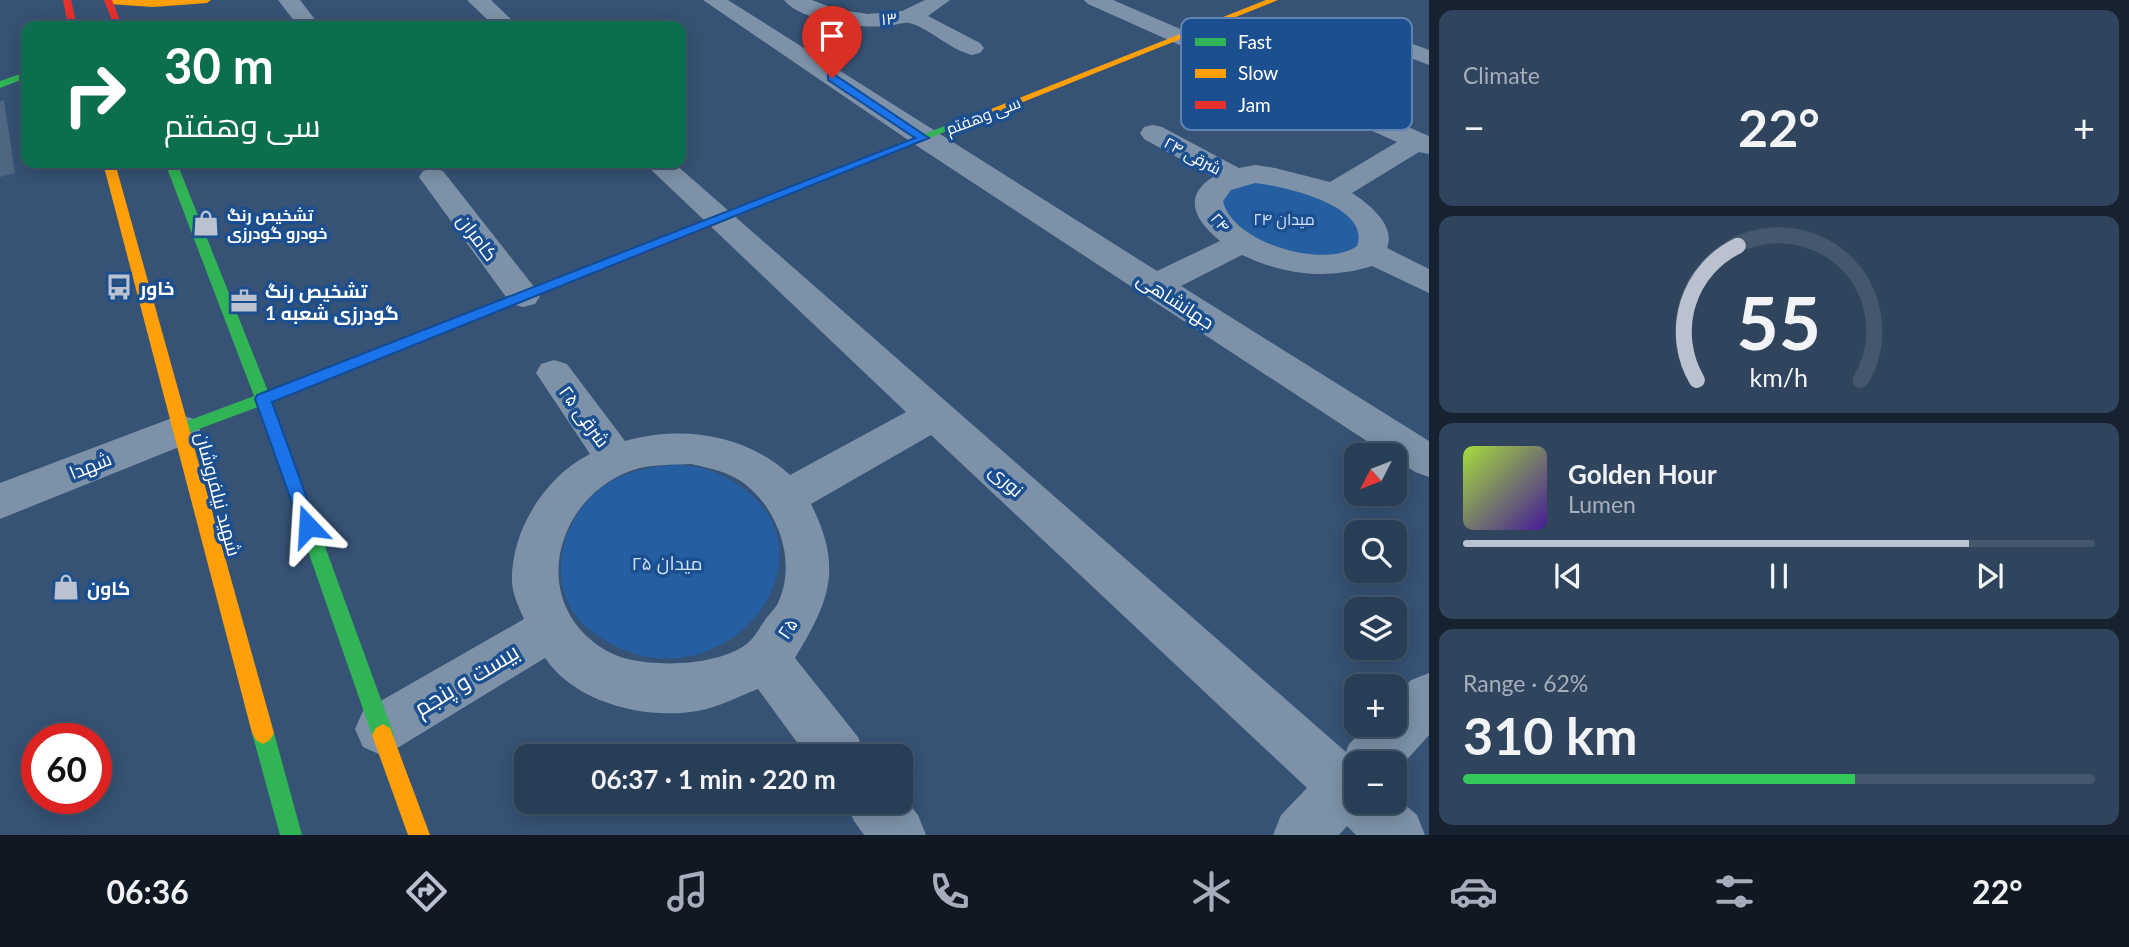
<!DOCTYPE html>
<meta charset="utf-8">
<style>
body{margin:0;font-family:Lato,Cairo,sans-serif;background:#30455d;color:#f1f3f6;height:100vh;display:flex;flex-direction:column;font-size:26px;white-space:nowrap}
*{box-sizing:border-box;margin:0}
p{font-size:23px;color:#a5aeba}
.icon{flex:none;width:38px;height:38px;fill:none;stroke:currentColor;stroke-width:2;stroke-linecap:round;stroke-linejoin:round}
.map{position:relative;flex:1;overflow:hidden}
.side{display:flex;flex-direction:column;gap:10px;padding:10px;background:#162230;width:700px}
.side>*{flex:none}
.top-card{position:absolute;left:21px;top:21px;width:665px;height:147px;border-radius:14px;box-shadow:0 4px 18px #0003,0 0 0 2px #44576d;background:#0b6e4f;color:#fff;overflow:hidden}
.needle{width:46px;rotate:228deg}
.buttons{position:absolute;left:1344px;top:443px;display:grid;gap:14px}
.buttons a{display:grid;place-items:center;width:63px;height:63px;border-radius:14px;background:#283e57;box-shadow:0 4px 18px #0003,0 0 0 2px #44576d;font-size:35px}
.speed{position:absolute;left:21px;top:723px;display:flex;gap:14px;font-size:35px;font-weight:700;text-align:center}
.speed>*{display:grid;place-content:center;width:91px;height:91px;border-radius:50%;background:#283e57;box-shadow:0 4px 18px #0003,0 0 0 2px #44576d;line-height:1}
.speed .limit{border:10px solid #d22;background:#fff;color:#111}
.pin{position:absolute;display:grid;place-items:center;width:60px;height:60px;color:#fff;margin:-72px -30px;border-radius:50% 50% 50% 0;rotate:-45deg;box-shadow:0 0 7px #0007}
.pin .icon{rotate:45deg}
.me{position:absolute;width:77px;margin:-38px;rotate:340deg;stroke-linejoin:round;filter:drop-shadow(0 0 5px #0008)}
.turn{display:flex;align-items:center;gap:24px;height:147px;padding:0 28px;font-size:32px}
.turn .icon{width:91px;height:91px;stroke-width:2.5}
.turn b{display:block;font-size:49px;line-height:60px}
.big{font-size:52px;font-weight:700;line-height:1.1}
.side .card{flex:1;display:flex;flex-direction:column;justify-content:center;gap:10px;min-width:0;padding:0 24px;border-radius:14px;background:#30455d}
.side .dial{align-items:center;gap:0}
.dial svg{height:182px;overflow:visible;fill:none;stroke:#44576d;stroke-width:7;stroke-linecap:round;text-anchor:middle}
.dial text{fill:#f1f3f6;stroke:none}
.song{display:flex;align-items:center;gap:21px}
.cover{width:84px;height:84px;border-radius:10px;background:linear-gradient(135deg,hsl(80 70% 55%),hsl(260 70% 35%))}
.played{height:7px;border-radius:4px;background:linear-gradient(90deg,#b9c2ce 80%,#44576d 80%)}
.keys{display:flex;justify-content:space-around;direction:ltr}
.heat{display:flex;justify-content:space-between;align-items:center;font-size:38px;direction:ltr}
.charge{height:10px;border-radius:5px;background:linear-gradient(90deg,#34c759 62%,#44576d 0)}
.trip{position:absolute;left:514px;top:744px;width:399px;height:70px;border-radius:14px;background:#283e57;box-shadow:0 4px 18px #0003,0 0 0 2px #44576d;font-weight:700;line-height:70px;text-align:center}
.dock{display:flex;height:112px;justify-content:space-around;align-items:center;background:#101923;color:#a5aeba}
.dock .icon{width:49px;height:49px}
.dock .selected{color:#b9c2ce}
.dock b{font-size:32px;color:#f1f3f6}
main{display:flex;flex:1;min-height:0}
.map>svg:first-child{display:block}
.green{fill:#265fa1}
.building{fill:#506783}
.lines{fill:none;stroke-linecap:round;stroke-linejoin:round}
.street{fill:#7d92a8;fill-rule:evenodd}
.fast{fill:#30b455;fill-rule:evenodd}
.slow{fill:#ff9f0a;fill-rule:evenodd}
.jam{fill:#e5322d;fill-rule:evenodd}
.route{fill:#1a73e8;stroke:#114b97;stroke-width:2}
.labels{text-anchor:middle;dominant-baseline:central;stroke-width:7;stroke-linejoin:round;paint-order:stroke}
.far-street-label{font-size:16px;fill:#fff;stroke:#1b4f8f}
.far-poi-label{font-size:16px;font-weight:bold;fill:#fff;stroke:#1b4f8f;text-anchor:start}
.far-park-label{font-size:16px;fill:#cfe3fa;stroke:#1b4f8f}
.street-label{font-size:19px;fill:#fff;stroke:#1b4f8f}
.poi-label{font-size:19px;font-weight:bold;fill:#fff;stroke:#1b4f8f;text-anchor:start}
.park-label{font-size:19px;fill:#cfe3fa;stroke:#1b4f8f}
.near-street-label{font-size:23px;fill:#fff;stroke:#1b4f8f}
.key{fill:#1b4f8f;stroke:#5f84b1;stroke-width:2}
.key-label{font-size:19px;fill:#fff}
</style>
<main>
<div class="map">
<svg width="1429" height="835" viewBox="0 0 1429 835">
<rect width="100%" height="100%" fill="#365274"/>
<g class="green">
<path d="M1268,178l88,35 8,40 -66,8 -71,-34 -10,-37z"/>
<path d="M676,464c11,2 25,3 36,7 156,64 10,259 -121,160 -51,-39 -32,-119 19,-149 20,-12 42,-15 66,-18z"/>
</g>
<path class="building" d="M4,100l11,73 -15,4v-76z"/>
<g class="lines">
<g class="street">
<path d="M278,0h22l20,26h-22z"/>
<path d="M467,0h24l27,26h-24z"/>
<path d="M703,0h25l429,271 63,-30c-24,-20 -39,-44 -7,-64l-69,-38 -4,-6 4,-6 9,-2 9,2 77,41 16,-3 20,3 55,14 67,-40 -309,-138 -4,-4h29l316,136v18l-10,-2 -67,41c17,11 44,32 35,55l42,21v24l-57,-27c-46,14 -87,9 -130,-11l-61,31 248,155v36l-14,-5 -20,-13v-4h-7l-474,-311zM1255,183c26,3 117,22 102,63 -33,24 -126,-4 -134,-45l8,-11z"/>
<path d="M784,0h28l23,9 33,5 34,-3 23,-11h25l-22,16 52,27 4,5 -4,5 -8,2c-22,-5 -44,-28 -63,-32 -6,-1 -15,3 -22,3 -23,3 -88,-5 -103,-26z"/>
<path d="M1384,33l45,17v15l-53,-20 -3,-5 3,-5z"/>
<path d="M644,163h30l672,589 3,-8 20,-20h26v-27l16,-17 18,-7v62l-34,38v-10h-39v39h39v-6l22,19 8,20h-69l-9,-9 -8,9h-66l8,-20 26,-27 -376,-353 -120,69c32,64 19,96 -16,154l63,79 7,19h-58l-49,-67c-19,7 -40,19 -61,22 -51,9 -122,-8 -152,-53l-146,89 -18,8 -18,-8 -8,-18 8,-18 161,-92c-5,-11 -11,-24 -12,-36 -2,-51 33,-107 78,-129l-54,-81 5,-9 13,-4 13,4 58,77c56,-16 121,-7 165,34l116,-63zM691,464c19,4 38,8 54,20 34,27 52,78 33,119 -3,6 -9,11 -13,17 -5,7 -9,15 -15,21 -20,19 -65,24 -91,22 -26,-1 -49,-6 -69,-24 -60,-52 -28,-145 43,-169 18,-6 39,-5 58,-6z"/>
<path d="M433,168l10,3 92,117 5,8 -5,8 -12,3 -12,-3 -92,-127 4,-6z"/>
<path d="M180,415l14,4 6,11 -6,11 -194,78v-36z"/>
<path d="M901,794l17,21 8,20h-62l-10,-14 -8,-19h55z"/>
</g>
<g class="fast">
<path d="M26,72v6l-26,10v-7z"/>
<path d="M967,117l9,2 -258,105 -4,1 -6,-4z"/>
<path d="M165,163h12l94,236 123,336 -4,7 -7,4 -7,-4 -4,-7 -114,-328 -78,29 -6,-2 -2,-4 2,-4 80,-30z"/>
<path d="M263,722l7,4 4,7 28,102h-22l-28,-102 4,-7z"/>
</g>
<g class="slow">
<path d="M105,0h106l-4,3 -54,4 -44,-3z"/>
<path d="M1266,0h12l-303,121 -9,-2z"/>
<path d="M103,163h12l159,570 -4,7 -7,4 -7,-4 -4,-7z"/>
<path d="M383,724l7,4 40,107h-22l-36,-100 4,-7z"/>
</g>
<g class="jam">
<path d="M63,0h8l6,26h-9z"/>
<path d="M104,0h8l10,26h-8z"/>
<path d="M714,217l4,1v6l-450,179h-10l-3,-4 3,-4z"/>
</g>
</g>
<path class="route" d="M828,75h7l94,63 -657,264 45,124 -3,5 -6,3 -6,-3 -47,-132 2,-4 658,-257 -87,-58z"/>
<defs>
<g id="shop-bare" transform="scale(2.1)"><path d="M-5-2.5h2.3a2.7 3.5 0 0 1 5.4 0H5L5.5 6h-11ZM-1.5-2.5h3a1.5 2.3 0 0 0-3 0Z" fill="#b9c2ce" stroke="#1b4f8f" stroke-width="2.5" paint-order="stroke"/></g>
<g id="bus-bare" transform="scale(2.1)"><path d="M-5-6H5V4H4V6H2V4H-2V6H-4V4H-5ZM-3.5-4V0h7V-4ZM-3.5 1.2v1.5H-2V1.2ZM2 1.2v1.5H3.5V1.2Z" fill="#b9c2ce" stroke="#1b4f8f" stroke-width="2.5" paint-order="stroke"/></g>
<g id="office-bare" transform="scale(2.1)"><path d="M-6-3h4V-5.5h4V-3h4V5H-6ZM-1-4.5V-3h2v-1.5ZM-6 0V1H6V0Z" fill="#b9c2ce" stroke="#1b4f8f" stroke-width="2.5" paint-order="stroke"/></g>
</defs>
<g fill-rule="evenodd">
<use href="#shop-bare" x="206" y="223"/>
<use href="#bus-bare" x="119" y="287"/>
<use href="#office-bare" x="244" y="301"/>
<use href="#shop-bare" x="66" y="587"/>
</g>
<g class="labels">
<g class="far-street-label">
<text transform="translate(889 18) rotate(-5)">۱۳</text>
<text transform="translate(983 115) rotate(-21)">سی وهفتم</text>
<text transform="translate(1193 155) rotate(28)">۲۴ شرقی</text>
<text transform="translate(1221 222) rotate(49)">۲۴</text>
</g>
<g class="far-poi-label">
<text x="227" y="214">تشخیص رنگ<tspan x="227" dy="18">خودرو گودرزی</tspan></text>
</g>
<g class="far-park-label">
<text x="1284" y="218">میدان ۲۴</text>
</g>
<g class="street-label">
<text transform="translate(478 237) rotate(53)">کامران</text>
<text transform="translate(1176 300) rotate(33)">جهانشاهی</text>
<text transform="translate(585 416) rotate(54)">۲۵ شرقی</text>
<text transform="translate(90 465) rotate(-22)">شهدا</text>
<text transform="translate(1007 480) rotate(42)">نوری</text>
<text transform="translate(219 494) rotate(75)">شهید نیلفروشان</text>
<text transform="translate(787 628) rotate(-56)">۲۵</text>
</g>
<g class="poi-label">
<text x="140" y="287">خاور</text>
<text x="265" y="290">تشخیص رنگ<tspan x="265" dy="22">گودرزی شعبه 1</tspan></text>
<text x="87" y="587">کاون</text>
</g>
<g class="park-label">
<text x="667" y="562">میدان ۲۵</text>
</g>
<g class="near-street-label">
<text transform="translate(466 679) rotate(-31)">بیست و پنجم</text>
</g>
</g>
<rect x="1181" y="18" width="231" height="112" rx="10" class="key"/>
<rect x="1195" y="38" width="31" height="8" fill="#30b455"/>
<rect x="1195" y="69" width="31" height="9" fill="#ff9f0a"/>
<rect x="1195" y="101" width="31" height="8" fill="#e5322d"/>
<g class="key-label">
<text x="1238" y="49">Fast</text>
<text x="1238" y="80">Slow</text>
<text x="1238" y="112">Jam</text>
</g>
</svg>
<div class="buttons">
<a><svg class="needle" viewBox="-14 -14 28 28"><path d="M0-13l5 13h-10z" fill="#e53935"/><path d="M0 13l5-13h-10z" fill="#a5aeba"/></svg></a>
<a><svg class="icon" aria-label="search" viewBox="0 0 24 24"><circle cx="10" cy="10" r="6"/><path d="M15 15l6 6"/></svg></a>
<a><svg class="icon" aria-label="layers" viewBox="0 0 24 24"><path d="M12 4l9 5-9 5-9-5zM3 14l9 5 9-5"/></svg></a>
<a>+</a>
<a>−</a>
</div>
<div class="speed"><div class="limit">60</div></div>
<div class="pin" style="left:832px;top:78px;background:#d93025"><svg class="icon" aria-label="arrive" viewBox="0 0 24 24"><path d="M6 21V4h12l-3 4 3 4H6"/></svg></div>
<svg class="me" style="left:308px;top:526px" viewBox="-20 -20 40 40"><path d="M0-17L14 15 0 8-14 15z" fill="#1a73e8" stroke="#fff" stroke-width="4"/></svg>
<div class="trip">06:37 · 1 min · 220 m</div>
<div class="top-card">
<div class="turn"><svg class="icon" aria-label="right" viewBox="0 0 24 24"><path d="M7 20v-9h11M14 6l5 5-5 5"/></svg><div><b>30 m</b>سی وهفتم</div></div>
</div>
</div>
<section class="side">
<div class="card"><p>Climate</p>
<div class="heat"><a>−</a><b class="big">22°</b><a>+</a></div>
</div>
<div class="card dial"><svg viewBox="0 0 100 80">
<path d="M14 69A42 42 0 1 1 86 69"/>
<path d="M14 69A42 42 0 0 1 32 10" stroke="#b9c2ce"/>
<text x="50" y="56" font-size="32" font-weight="700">55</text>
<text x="50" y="72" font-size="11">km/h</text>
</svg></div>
<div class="card">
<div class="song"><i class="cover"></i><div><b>Golden Hour</b><p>Lumen</p></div></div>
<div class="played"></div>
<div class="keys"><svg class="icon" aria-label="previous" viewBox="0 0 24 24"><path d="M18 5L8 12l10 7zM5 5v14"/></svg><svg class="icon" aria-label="pause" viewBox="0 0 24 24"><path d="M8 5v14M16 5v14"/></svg><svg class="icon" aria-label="next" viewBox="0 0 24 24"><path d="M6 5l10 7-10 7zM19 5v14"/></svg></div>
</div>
<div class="card"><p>Range · 62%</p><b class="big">310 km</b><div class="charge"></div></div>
</section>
</main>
<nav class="dock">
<b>06:36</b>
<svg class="icon selected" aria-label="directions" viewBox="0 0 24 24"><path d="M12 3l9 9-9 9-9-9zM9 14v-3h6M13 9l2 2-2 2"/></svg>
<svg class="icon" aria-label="music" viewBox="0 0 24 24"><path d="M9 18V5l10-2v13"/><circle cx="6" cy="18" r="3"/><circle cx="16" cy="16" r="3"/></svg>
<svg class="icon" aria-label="phone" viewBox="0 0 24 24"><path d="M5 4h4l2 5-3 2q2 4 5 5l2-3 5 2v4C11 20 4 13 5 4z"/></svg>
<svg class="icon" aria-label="climate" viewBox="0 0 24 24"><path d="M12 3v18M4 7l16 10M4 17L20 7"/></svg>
<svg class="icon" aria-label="car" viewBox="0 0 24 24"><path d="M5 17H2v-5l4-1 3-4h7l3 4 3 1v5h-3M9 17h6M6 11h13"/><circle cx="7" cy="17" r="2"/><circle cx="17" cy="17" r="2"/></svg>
<svg class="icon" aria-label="filters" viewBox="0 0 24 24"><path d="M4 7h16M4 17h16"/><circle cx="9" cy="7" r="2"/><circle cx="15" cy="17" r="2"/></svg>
<b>22°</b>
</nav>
